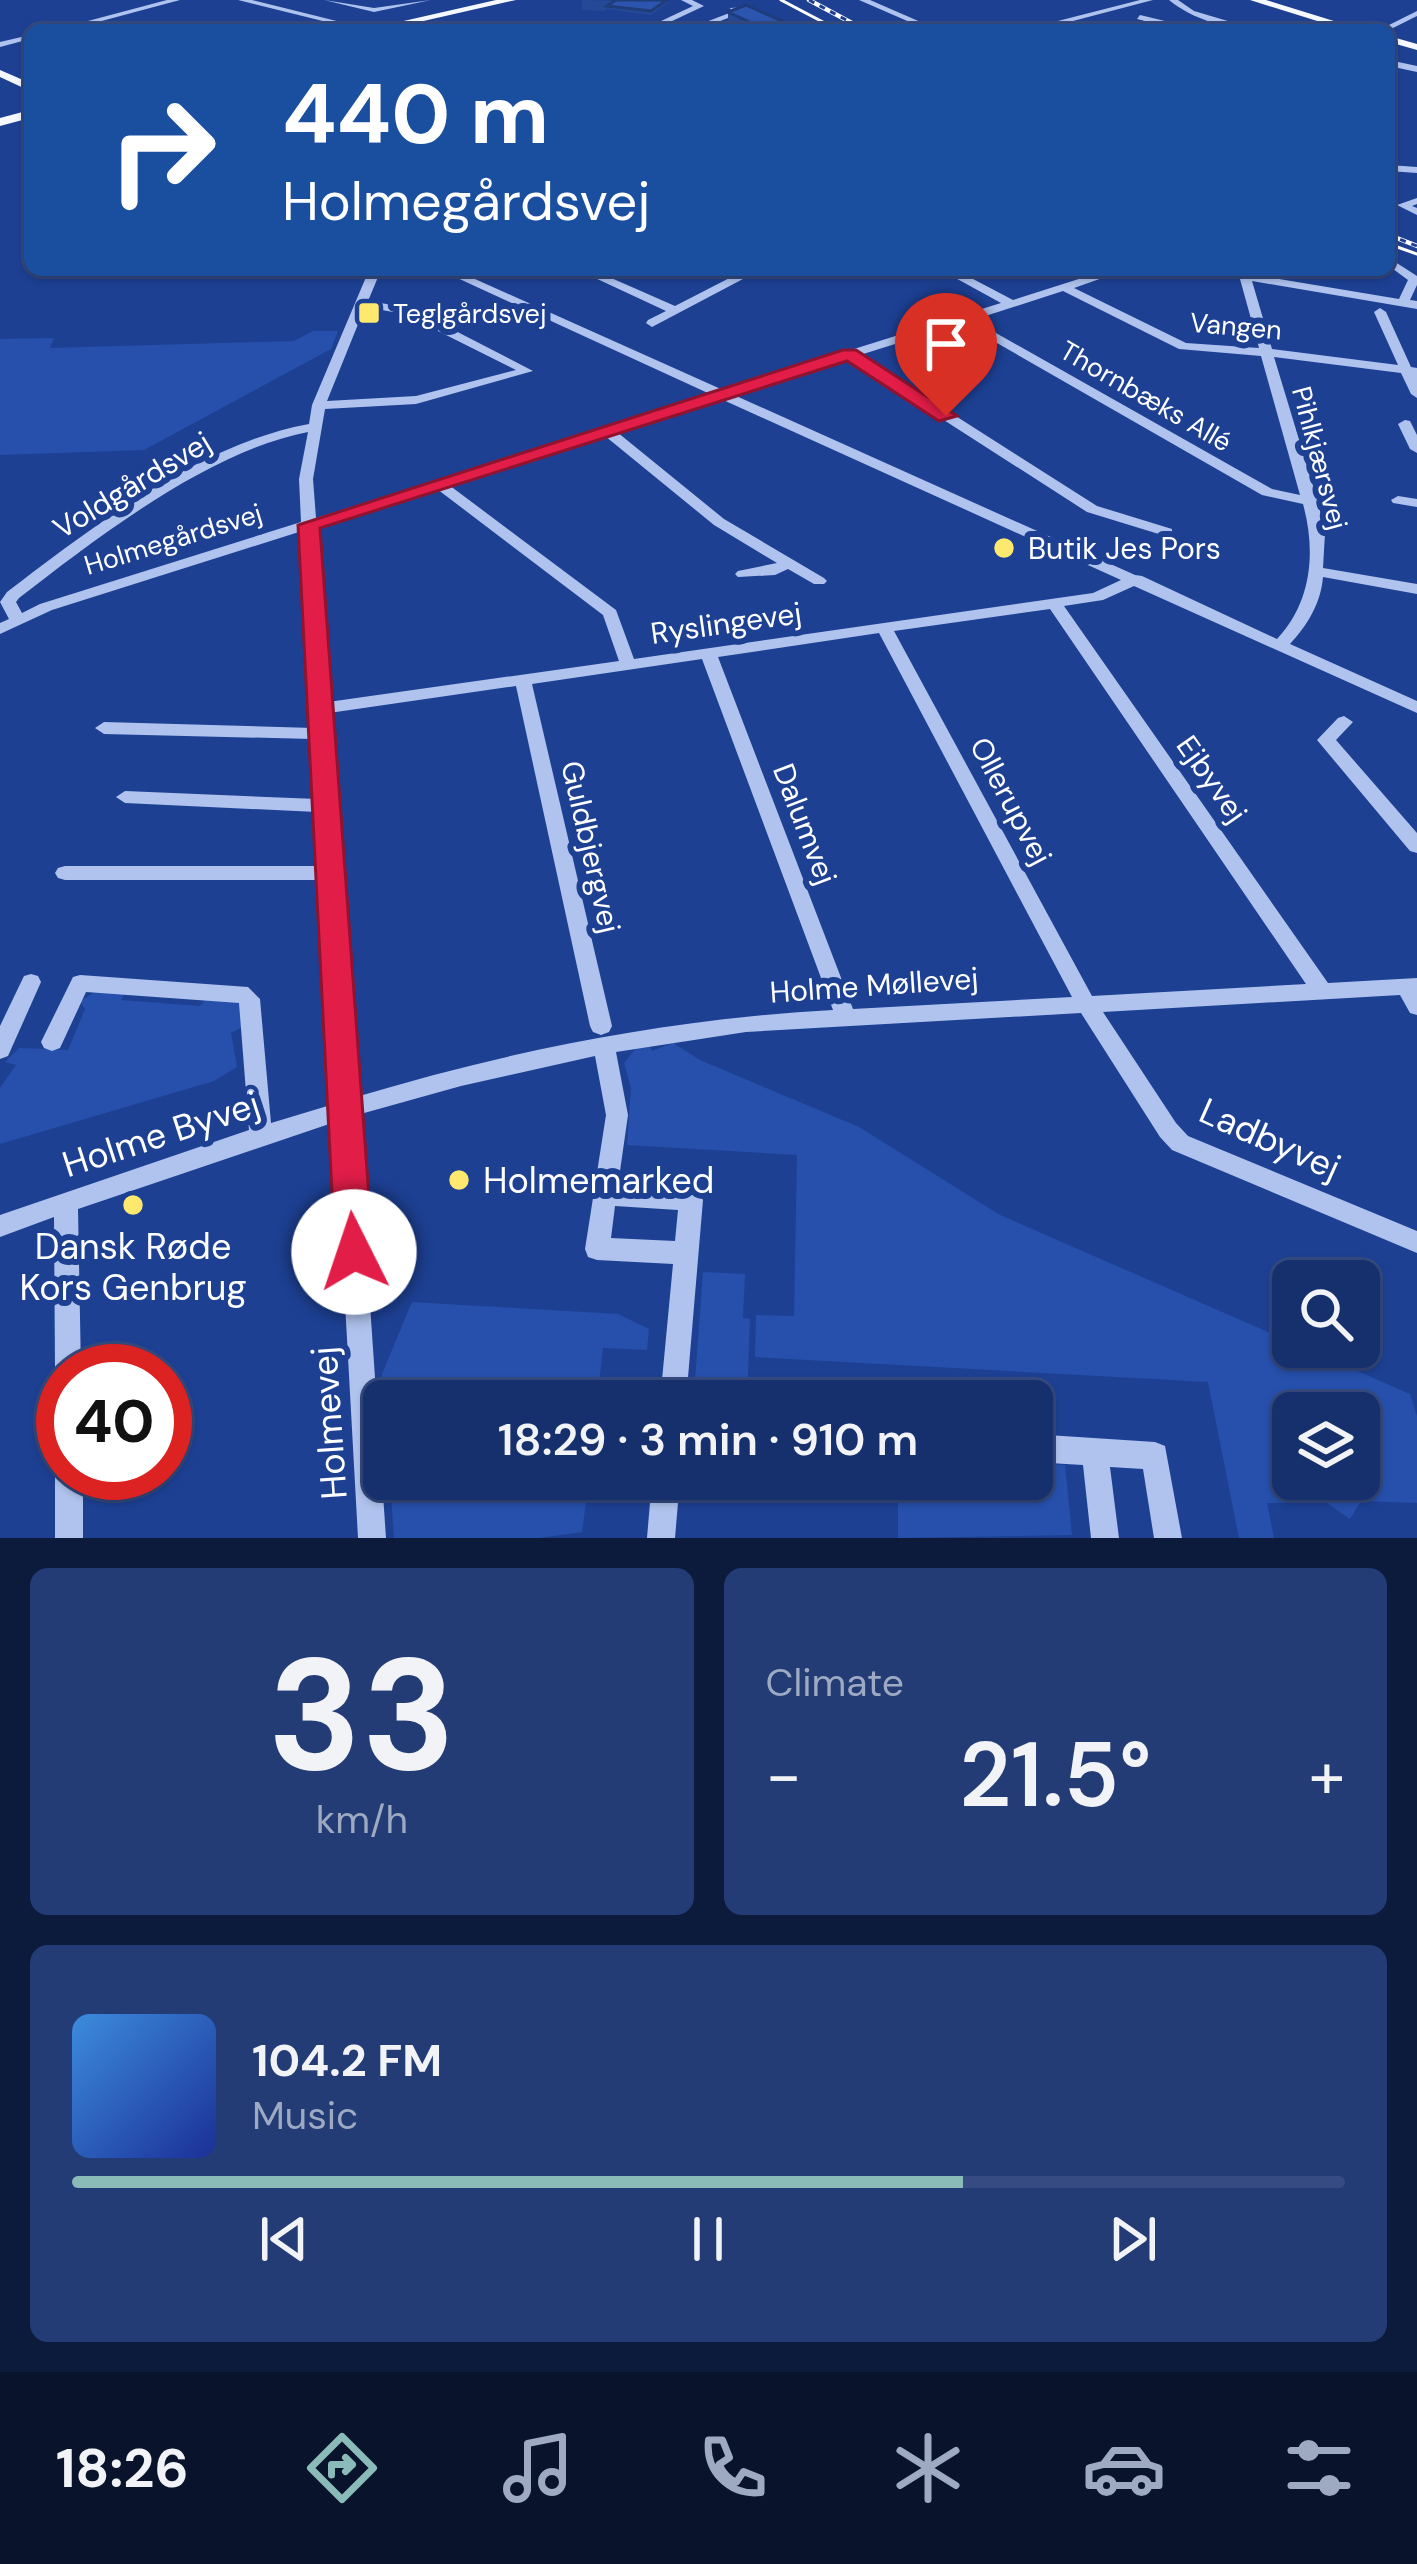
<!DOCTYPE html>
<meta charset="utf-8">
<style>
body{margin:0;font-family:"DM Sans",sans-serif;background:#233c76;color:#f1f3f6;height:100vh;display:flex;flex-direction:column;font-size:45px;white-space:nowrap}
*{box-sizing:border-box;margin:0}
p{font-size:39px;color:#9ea9c2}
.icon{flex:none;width:66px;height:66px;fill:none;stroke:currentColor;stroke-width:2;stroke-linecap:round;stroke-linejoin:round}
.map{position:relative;height:1538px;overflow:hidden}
.side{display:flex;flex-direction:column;gap:30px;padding:30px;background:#0c1a3c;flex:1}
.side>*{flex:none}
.top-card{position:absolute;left:24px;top:24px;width:1371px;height:252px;border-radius:18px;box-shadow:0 3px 9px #0004,0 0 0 3px #354b81;background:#1a4fa0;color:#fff;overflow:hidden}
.buttons{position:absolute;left:1272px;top:1260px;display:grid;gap:24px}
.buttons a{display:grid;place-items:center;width:108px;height:108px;border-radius:18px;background:#16306e;box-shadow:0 3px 9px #0004,0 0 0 3px #354b81;font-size:60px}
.speed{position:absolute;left:36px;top:1344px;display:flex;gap:24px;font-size:60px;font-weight:700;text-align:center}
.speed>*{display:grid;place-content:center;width:156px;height:156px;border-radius:50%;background:#16306e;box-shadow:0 3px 9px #0004,0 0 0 3px #354b81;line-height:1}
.speed .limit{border:18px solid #d22;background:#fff;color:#111}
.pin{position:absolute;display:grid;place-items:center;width:102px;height:102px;color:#fff;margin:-123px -51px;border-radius:50% 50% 50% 0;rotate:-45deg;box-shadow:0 0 12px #0007}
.pin .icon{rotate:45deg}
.me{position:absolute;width:132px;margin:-66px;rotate:356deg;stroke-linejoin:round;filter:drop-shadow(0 0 9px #0008)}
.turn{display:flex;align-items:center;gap:42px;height:252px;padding:0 60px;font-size:54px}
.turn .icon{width:156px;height:156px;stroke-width:2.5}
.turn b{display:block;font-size:84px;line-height:102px}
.big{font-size:90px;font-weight:600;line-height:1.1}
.side .widget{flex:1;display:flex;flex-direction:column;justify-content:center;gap:18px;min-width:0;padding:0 42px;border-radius:18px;background:#233c76}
.side .dial{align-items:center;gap:0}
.dial b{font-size:156px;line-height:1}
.song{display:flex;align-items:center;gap:36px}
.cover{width:144px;height:144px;border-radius:18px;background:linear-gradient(135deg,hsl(210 70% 55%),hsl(230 70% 35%))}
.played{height:12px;border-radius:6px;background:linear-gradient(90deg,#8bbbb9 70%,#354b81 70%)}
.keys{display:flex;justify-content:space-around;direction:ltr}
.heat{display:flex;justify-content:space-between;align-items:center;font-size:66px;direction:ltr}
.side .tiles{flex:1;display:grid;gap:30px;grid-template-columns:1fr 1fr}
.widget:last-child{grid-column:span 2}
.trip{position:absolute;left:363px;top:1380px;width:690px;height:120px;border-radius:18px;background:#16306e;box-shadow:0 3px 9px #0004,0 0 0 3px #354b81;font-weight:600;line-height:120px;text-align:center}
.tab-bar{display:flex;height:192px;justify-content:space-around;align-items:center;background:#09132c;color:#9ea9c2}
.tab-bar .icon{width:84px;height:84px}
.tab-bar .selected{color:#8bbbb9}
.tab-bar b{font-size:54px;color:#f1f3f6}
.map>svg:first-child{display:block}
.green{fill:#2650ac;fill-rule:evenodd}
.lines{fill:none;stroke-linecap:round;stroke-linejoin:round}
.minor{fill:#afc3ee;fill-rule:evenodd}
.major{fill:#f6f8ff;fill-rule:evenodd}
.tram{stroke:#fff;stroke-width:3}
.rail-casing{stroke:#fff;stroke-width:4.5}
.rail{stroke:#1d4093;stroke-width:3;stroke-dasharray:6;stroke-linecap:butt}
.wall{fill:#264997}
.building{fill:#2c55b0;stroke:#1f3c7b;stroke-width:3}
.route{fill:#e11d48;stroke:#92132f;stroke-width:3}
.poi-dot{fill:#fee86d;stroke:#1d4093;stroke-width:4.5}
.labels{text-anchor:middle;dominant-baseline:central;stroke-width:12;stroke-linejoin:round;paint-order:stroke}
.far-poi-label{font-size:27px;fill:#fff;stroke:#1d4093;text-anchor:start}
.far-street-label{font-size:27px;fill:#fff;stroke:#1d4093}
.street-label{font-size:30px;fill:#fff;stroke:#1d4093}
.poi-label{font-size:30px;fill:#fff;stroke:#1d4093;text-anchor:start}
.near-street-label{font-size:36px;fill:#fff;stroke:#1d4093}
.near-poi-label{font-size:36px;fill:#fff;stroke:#1d4093;text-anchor:start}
</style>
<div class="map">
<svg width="1417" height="1538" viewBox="0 0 1417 1538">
<rect width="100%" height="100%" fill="#1d4093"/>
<g class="green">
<path d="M313,331h25l-7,18 -187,101 -144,5v-116l54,-1 -4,10 244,-7z"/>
<path d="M126,990l-5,10 79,6 6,-7 33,-1 5,28 -13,7 6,34 -23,14 -214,63v-56l16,-23 -11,-3 14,-14 49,2 17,-41 -5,-8 17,-10z"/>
<path d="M673,1043l27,17 159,67 141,88 293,128v4h10l107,47 7,22v87l-56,-2 -11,18 -23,-16h-60l7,35h-35l-31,-156 -453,-25 1,-42 38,1 3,-161 -170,-10 4,-57 -7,-25 12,-15 14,-1 2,4zM1293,1413h66v66h-66z"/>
<path d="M703,1272l42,2 -2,44 7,1 -3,78 -53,-3z"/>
<path d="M412,1302l206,12 31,15 -2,21 -44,-2 -6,53 -213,2 -2,-29z"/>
<path d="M1032,1463l33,2 7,70 -174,3v-59h134z"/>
<path d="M390,1479h199l-7,53 -43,6h-145z"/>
</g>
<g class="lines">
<g class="minor">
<path d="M167,0h13l-112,30h-14z"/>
<path d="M238,0h14l121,30h-14z"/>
<path d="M324,0l50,8 57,-8 -57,12z"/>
<path d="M681,0h11l12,6 -51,24h-11l51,-24z"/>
<path d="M859,0h11l69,30h-11z"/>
<path d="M1140,0h13l-103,27 -54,3 54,-7z"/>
<path d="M1169,0h9l16,11 64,19c-30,0 -66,-11 -89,-30z"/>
<path d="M747,7l57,23h-11l-47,-19 -49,19h-12l47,-18 -2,-4z"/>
<path d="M1417,11v5l-28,14h-10z"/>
<path d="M1140,15l54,13 1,2h-14l-44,-11z"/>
<path d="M30,35v4l-30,8v-5z"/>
<path d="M1389,60l28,6v6l-28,-6z"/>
<path d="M1389,165l28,2v6l-28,-2z"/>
<path d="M1417,198v6l-5,2 5,2v7l-20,-10z"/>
<path d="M1389,258l28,18v9l-7,15 7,1v8l-165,-28 20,68 126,16 -24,-53 6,-4 6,4 25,55 6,1v30l-6,-4 -10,-21 -127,-16 44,145 7,31 -2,35 94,16v10l-94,-17c-2,26 -16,49 -33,67l127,57v12l-283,-127 -31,14 -39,6 264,377 89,-5v37l-7,-2 -10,-18 -297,17 73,111 12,13 229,95v22l-245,-103 -12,-13 -79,-124 -335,19 -130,20 12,63 -10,70 73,4 8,4 4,7 -17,201h-26l13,-137 -76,-4 -9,-3 -3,-8 21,-134 -11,-59 -134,30 -104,29 29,423h-28l-23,-416 -257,87 3,162h-18v11l-4,-2 -4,-9 -1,-154 -54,20v-22l249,-85 -10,-127 -153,-11 -26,56 -8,3 -8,-3 -3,-6 32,-65 7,-2 168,12 12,12 11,124 63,-19 -13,-224h-256l-7,-2 -3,-5 3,-5 7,-2h255l-3,-54 -192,-9 -9,-6 9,-6 192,8 -4,-60 -209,-5 -9,-6 9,-6 209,6 -11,-197 -250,79 -52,24v-11l9,-4 -9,-17 7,-10c88,-67 193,-148 302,-168l3,-19 57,-135h12l-13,31 43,7 122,63 -117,33 -91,5 -12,70 3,39 394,-124 -270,-124h15l268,120 278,-87 -60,-33h15l57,30 94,-30h18l-51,18 112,55 73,5 -19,-69 -41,-9h27l173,29 9,-19 -19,-14zM1063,291l116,58 82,7 39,139 -28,-6 -299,-169zM365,307l39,7 112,56 -100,26 -89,5zM962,323l300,172 41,9c13,47 9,98 -26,135l-135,-63 -7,-1 -401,-180 115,-36 238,153 75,23h10v-6l-75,-23 -237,-151zM721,399l400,181 -28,13 -459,66 -18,-49 -167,-125 156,-49 109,89 63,38 -39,8 -3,3 3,3 37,-2 13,-6 26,15h10l3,-3 -3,-3 -100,-59 -107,-87zM308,432l-9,47 2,43 -261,82 -18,9 -6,-11 3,-4c79,-61 190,-147 289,-166zM437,489l166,126 16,46 -291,41 -12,-175zM1050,609l256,375 -214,12 -198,-365zM879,633l193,364 -219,12 -135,-352zM702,659l131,351c-164,9 -321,40 -477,87l-27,-384 187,-27 74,340 3,6 8,3 8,-3 3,-6 -80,-342zM615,1206l63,4 -3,31 -64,-3z"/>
<path d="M578,270h15l82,36 70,-36h15l-108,57 -6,-4 2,-3 18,-9z"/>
<path d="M1405,420l5,1 7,14v18l-7,-4 -12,-25z"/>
<path d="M1398,496l19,3v8l-24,-4 -2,-3z"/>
<path d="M1344,716l9,6 -17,18 81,93v20l-7,-2 -93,-111 21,-22z"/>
<path d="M31,974l7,2 3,6 -33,74 -8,3v-33l24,-50z"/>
<path d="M1032,1434l123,8 10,4 17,92h-28l-11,-69 -33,-2 9,71h-28l-8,-73 -51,-3z"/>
<path d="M63,1462v11h20v65h-28v-65z"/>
<path d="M652,1479h28l-5,59h-28z"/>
</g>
<g class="major">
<path d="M496,0h20l-132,30h-20z"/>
<path d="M1250,0h16l97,30h-17z"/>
<path d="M1389,36l28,8v6l-28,-8z"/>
<path d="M0,70l30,13v8l-30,-14z"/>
<path d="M30,110v8l-30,8v-8z"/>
</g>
<g class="tram">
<path d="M781,0l57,30"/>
<path d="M1389,244l28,10"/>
</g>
<g class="rail-casing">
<g id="rail">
<path d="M809,0l56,30"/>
<path d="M1389,235l28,11"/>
</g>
</g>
<use href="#rail" class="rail"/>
</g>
<g class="wall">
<path d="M582,0l87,2 -18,13 -44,-6 -2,2 -23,-1z"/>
<path d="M728,12l74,18h-59l-15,-7z"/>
</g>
<g class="building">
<path d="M616,0h51l-16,11 -44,-5z"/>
<path d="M746,5l56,25h-52l12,-2 -34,-16z"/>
</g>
<path class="route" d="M843,350h13l101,66 -18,5 -92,-60 -527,167 53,724 -6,12 -13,5 -13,-5 -6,-12 -37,-727z"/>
<g class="poi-dot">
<rect x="357" y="301" width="24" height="24" rx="6"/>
<circle cx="1004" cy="548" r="12"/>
<circle cx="459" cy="1180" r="12"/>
<circle cx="133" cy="1205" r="12"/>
</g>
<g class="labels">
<g class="far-poi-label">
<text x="393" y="313">Teglgårdsvej</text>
</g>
<g class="far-street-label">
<text transform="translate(1236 326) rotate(5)">Vangen</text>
<text transform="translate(1146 396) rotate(30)">Thornbæks Allé</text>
<text transform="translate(1320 458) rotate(75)">Pihlkjærsvej</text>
<text transform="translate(173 539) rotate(-17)">Holmegårdsvej</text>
</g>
<g class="street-label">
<text transform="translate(132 485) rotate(-31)">Voldgårdsvej</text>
<text transform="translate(726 623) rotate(-8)">Ryslingevej</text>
<text transform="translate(1212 779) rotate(55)">Ejbyvej</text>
<text transform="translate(1011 801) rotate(62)">Ollerupvej</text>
<text transform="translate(805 824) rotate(69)">Dalumvej</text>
<text transform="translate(591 847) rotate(77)">Guldbjergvej</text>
<text transform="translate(874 985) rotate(-4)">Holme Møllevej</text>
</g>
<g class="poi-label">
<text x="1028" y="548">Butik Jes Pors</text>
</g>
<g class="near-street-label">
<text transform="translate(161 1134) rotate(-18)">Holme Byvej</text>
<text transform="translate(1270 1139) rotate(24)">Ladbyvej</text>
<text transform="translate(329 1423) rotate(-94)">Holmevej</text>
</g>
<g class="near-poi-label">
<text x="483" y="1180">Holmemarked</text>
<text x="133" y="1246" text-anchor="middle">Dansk Røde<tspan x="133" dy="41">Kors Genbrug</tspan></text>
</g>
</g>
</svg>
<div class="buttons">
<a><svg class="icon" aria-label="search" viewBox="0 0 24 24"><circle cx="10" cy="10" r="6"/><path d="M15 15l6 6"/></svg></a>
<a><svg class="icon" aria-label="layers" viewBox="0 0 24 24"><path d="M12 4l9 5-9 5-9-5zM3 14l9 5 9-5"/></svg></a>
</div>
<div class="speed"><div class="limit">40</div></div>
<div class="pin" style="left:946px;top:416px;background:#d93025"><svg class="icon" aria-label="arrive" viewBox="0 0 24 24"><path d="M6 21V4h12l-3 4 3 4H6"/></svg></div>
<svg class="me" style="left:354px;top:1252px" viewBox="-20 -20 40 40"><circle r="19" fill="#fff"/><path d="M0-13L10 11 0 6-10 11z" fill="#e11d48"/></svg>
<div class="trip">18:29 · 3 min · 910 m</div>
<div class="top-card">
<div class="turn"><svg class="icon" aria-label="right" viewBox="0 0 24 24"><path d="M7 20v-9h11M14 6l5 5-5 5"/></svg><div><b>440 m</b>Holmegårdsvej</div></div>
</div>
</div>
<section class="side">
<div class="tiles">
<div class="widget dial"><b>33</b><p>km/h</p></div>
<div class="widget"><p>Climate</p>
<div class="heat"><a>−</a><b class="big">21.5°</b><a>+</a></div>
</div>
<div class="widget">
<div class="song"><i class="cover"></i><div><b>104.2 FM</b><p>Music</p></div></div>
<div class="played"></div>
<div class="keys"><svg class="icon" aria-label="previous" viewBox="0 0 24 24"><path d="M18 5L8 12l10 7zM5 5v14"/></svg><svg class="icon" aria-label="pause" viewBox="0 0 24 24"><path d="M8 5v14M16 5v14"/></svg><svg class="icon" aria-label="next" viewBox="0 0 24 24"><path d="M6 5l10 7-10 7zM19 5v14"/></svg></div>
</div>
</div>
</section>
<nav class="tab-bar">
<b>18:26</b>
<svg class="icon selected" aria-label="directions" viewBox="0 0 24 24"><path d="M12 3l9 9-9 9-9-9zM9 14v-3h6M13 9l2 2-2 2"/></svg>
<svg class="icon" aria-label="music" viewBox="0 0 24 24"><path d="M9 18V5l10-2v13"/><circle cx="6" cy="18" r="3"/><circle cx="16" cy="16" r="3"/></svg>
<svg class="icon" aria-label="phone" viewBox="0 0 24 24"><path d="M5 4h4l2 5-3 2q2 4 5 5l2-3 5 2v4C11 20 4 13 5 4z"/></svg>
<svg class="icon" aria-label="climate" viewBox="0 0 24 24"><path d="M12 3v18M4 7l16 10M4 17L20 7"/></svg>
<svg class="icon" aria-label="car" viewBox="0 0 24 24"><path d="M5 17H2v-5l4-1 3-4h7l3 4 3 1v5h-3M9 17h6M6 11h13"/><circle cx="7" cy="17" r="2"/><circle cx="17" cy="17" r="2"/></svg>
<svg class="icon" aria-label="filters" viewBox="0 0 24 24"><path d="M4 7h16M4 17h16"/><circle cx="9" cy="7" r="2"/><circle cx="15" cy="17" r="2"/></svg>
</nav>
